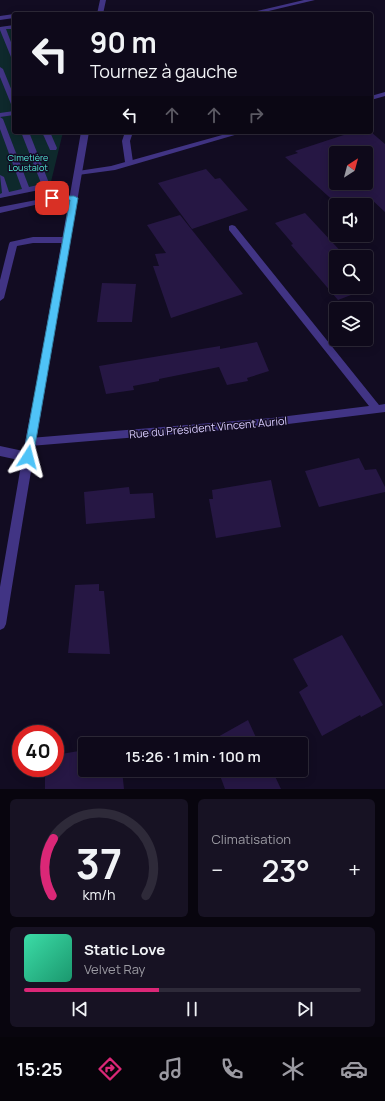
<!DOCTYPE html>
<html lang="fr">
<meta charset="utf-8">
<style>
body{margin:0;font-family:Manrope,sans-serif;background:#171223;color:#f1f3f6;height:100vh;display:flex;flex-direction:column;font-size:15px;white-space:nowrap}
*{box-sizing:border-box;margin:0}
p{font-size:13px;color:#9b9aa2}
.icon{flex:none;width:22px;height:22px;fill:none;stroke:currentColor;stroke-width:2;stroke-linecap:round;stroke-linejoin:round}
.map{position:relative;height:789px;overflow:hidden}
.panel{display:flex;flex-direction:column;gap:10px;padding:10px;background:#08050e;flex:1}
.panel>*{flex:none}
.top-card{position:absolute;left:12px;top:12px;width:361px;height:122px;border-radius:4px;box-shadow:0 2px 10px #0003,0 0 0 1px #2e2a39;background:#0e091a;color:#f1f3f6;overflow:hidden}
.needle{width:26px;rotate:36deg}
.buttons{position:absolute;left:329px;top:146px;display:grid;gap:8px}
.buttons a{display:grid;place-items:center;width:44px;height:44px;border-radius:4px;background:#0e091a;box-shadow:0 2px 10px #0003,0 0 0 1px #2e2a39;font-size:20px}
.speed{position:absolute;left:12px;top:725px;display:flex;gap:8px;font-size:20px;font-weight:700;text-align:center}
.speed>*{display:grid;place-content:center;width:52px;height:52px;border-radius:50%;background:#0e091a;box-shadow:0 2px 10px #0003,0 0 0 1px #2e2a39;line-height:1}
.speed .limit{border:6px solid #d22;background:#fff;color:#111}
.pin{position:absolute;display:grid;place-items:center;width:34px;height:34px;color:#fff;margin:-17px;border-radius:8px;box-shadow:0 2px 6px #0006}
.me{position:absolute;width:44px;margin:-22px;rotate:9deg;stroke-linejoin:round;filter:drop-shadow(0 0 3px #0008)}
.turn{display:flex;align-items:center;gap:14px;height:84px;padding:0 12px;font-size:18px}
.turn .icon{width:52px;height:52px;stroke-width:2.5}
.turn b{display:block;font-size:28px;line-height:34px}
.lanes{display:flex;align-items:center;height:38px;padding:0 12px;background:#0003;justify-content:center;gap:20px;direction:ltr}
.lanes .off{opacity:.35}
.big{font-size:30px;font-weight:600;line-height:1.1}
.panel .widget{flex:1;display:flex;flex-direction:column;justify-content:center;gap:6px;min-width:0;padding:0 14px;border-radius:6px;background:#171223}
.panel .dial{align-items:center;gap:0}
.dial svg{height:104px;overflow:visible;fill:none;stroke:#2e2a39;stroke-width:7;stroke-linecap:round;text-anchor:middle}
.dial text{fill:#f1f3f6;stroke:none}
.song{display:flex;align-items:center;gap:12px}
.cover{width:48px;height:48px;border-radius:6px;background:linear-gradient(135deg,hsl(160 70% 55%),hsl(160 70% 35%))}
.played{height:4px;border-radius:2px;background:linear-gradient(90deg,#db2777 40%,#2e2a39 40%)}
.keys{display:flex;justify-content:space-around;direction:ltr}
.heat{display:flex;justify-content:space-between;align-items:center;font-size:22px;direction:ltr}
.panel .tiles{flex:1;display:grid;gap:10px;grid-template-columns:1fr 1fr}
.widget:last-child{grid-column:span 2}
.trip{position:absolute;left:78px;top:737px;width:230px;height:40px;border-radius:4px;background:#0e091a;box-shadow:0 2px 10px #0003,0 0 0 1px #2e2a39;font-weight:600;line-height:40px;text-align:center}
.tabs{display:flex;height:64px;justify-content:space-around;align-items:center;background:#06040a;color:#9b9aa2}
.tabs .icon{width:28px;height:28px}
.tabs .active{color:#db2777}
.tabs b{font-size:18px;color:#f1f3f6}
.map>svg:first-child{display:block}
.green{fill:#0e292c}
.building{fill:#261744;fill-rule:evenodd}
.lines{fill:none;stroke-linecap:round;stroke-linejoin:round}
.service{fill:#413484;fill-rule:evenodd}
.minor{fill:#413484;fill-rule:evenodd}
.tertiary{fill:#413484;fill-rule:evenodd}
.route{fill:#4fc3f7;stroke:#337fa1}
.labels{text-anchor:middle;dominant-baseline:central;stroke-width:3;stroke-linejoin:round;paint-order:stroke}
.far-park-label{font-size:9px;fill:#51e6d4;stroke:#120c22}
.street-label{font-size:11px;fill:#d9ccff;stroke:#120c22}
</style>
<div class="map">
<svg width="385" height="789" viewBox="0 0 385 789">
<rect width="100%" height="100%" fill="#120c22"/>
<path class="green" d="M14,26v106h49l-13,54 -50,12v-171z"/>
<g class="building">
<path d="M353,132h18l14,12v68l-15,-14 -25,7h-7l-53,-48 13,-4 -3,-2zM336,153h30v30h-30z"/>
<path d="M206,169l9,10 5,-1 28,32 -56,19 -34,-46z"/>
<path d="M305,213l41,44h-10v30h24l4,3 -26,10 -47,-55 2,-1 -18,-21z"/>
<path d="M180,215l63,79 -72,24 -18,-52h6l-4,-12 11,-1 -19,-28z"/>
<path d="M102,283l34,1 -4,38h-35z"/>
<path d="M257,342l12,29 -22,7 1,3 -21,4 -8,-18 -60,12v2l-26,5 1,4 -28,4 -7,-28 121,-20v3z"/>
<path d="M359,458l6,12 11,-1 9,18v5l-66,15 -14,-36z"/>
<path d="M271,480l10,47 -65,11 -7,-39h4l-1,-9z"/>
<path d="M129,487l1,7 23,-1 2,25 -69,6 -2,-32z"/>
<path d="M99,584v7h5l6,63 -42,-1 7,-68z"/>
<path d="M342,635l41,70 -22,12 -1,-2 -38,21 -23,-44 9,-6 -15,-27z"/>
<path d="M248,720l11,24h-52v-1z"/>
<path d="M85,750v20h37l2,19h-79v-21h10v-13z"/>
<path d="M218,770h54l9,19h-56z"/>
</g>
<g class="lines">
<g class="service">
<path d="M14,14v4l-14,2v-4z"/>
<path d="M14,25v4h-8l8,21v9l-3,-2 -11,-27v-3z"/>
<path d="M0,67l3,2 11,27v10l-3,-2 -11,-27z"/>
<path d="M14,111v4l-14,2 3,2 26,68 9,-2 3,-2 -20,-51h8l20,51 -5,6 -44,9v-4l2,-1 -2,-18 4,2 5,15 13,-3 -22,-60v-16z"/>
<path d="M42,132h8l7,16 -1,2h-6z"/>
<path d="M125,132h8l-3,9 3,21 -4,2 -4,-2 -3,-21z"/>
<path d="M74,196l4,2 -1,2 -25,1 -52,12v-6l52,-10z"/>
<path d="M33,237h34l4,3 -4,3h-34l-16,3 -13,52 -4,3v-21l9,-36 1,-2z"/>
<path d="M0,446l28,6 4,2 1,3 -1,3 -4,2 -28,-6z"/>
</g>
<g class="minor">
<path d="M385,92v4l-14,4v-4z"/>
<path d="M233,132h12l-130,38 -37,5 -4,-2 4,-2 33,-5z"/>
<path d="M232,225l3,1 144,179 6,-1v8l-113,14 -242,20 -4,-1 -1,-3 1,-3 4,-1 242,-20 97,-12 -140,-176v-4z"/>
</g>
<g class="tertiary">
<path d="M100,0h6l-3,14h-6z"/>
<path d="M304,0h11l-59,14h-11z"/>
<path d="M81,132h8c-28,164 -57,328 -83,492l-2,4 -4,2v-43l25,-145 11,-55z"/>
</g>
</g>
<path class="route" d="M52,196h22l4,2 -45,259 -1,3 -4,1 -3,-1 -2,-3 47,-257h-20l-2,-2z"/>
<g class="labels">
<g class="far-park-label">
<text x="28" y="157">Cimetière<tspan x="28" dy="10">Loustalot</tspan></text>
</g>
<g class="street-label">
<text transform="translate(208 427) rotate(-5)">Rue du Président Vincent Auriol</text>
</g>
</g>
</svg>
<div class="buttons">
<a><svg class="needle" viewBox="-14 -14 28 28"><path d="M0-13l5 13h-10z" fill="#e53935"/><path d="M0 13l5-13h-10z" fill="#9b9aa2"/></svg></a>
<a><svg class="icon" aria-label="sound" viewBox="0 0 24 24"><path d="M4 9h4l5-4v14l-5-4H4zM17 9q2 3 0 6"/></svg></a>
<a><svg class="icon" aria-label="search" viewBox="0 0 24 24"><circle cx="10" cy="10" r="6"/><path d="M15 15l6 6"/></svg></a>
<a><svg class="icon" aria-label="layers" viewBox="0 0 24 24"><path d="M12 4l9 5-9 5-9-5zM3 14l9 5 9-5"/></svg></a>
</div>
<div class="speed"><div class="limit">40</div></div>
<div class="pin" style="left:52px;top:198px;background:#d93025"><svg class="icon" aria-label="arrive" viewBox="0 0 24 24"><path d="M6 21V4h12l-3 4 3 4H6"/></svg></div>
<svg class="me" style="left:28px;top:457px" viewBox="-20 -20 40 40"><path d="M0-17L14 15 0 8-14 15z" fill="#4fc3f7" stroke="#fff" stroke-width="4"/></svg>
<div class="trip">15:26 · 1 min · 100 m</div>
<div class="top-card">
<div class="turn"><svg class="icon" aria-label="left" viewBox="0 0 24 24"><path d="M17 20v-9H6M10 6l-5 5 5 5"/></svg><div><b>90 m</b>Tournez à gauche</div></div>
<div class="lanes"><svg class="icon" aria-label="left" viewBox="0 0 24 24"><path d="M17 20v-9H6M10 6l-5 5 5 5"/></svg><svg class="icon off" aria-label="ahead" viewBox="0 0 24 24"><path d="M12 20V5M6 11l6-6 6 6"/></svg><svg class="icon off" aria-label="ahead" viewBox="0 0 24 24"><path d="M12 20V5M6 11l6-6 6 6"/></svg><svg class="icon off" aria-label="right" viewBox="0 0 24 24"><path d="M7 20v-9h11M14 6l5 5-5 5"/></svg></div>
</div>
</div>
<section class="panel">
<div class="tiles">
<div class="widget dial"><svg viewBox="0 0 100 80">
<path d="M14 69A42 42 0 1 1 86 69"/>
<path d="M14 69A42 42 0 0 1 15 25" stroke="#db2777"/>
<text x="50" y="56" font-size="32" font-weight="700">37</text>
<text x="50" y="72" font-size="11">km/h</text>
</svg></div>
<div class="widget"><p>Climatisation</p>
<div class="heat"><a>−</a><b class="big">23°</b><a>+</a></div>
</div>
<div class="widget">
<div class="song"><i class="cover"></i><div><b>Static Love</b><p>Velvet Ray</p></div></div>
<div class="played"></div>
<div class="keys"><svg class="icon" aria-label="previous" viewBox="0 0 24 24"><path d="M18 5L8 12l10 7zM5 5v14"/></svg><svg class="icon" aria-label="pause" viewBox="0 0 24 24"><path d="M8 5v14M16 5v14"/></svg><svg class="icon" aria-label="next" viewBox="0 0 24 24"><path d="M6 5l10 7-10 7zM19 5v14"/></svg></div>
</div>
</div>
</section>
<nav class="tabs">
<b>15:25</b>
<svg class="icon active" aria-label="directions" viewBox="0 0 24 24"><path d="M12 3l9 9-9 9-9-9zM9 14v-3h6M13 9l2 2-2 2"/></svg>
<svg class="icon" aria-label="music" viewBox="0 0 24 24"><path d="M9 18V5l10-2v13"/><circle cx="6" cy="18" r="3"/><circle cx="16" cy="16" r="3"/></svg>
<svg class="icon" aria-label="phone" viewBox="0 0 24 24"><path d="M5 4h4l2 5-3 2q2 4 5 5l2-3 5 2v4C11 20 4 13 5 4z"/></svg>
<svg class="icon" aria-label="climate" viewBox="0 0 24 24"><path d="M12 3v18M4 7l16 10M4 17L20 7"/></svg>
<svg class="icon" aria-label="car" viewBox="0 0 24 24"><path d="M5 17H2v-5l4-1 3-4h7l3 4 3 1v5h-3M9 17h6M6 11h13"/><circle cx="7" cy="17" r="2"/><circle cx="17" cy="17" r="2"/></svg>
</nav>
